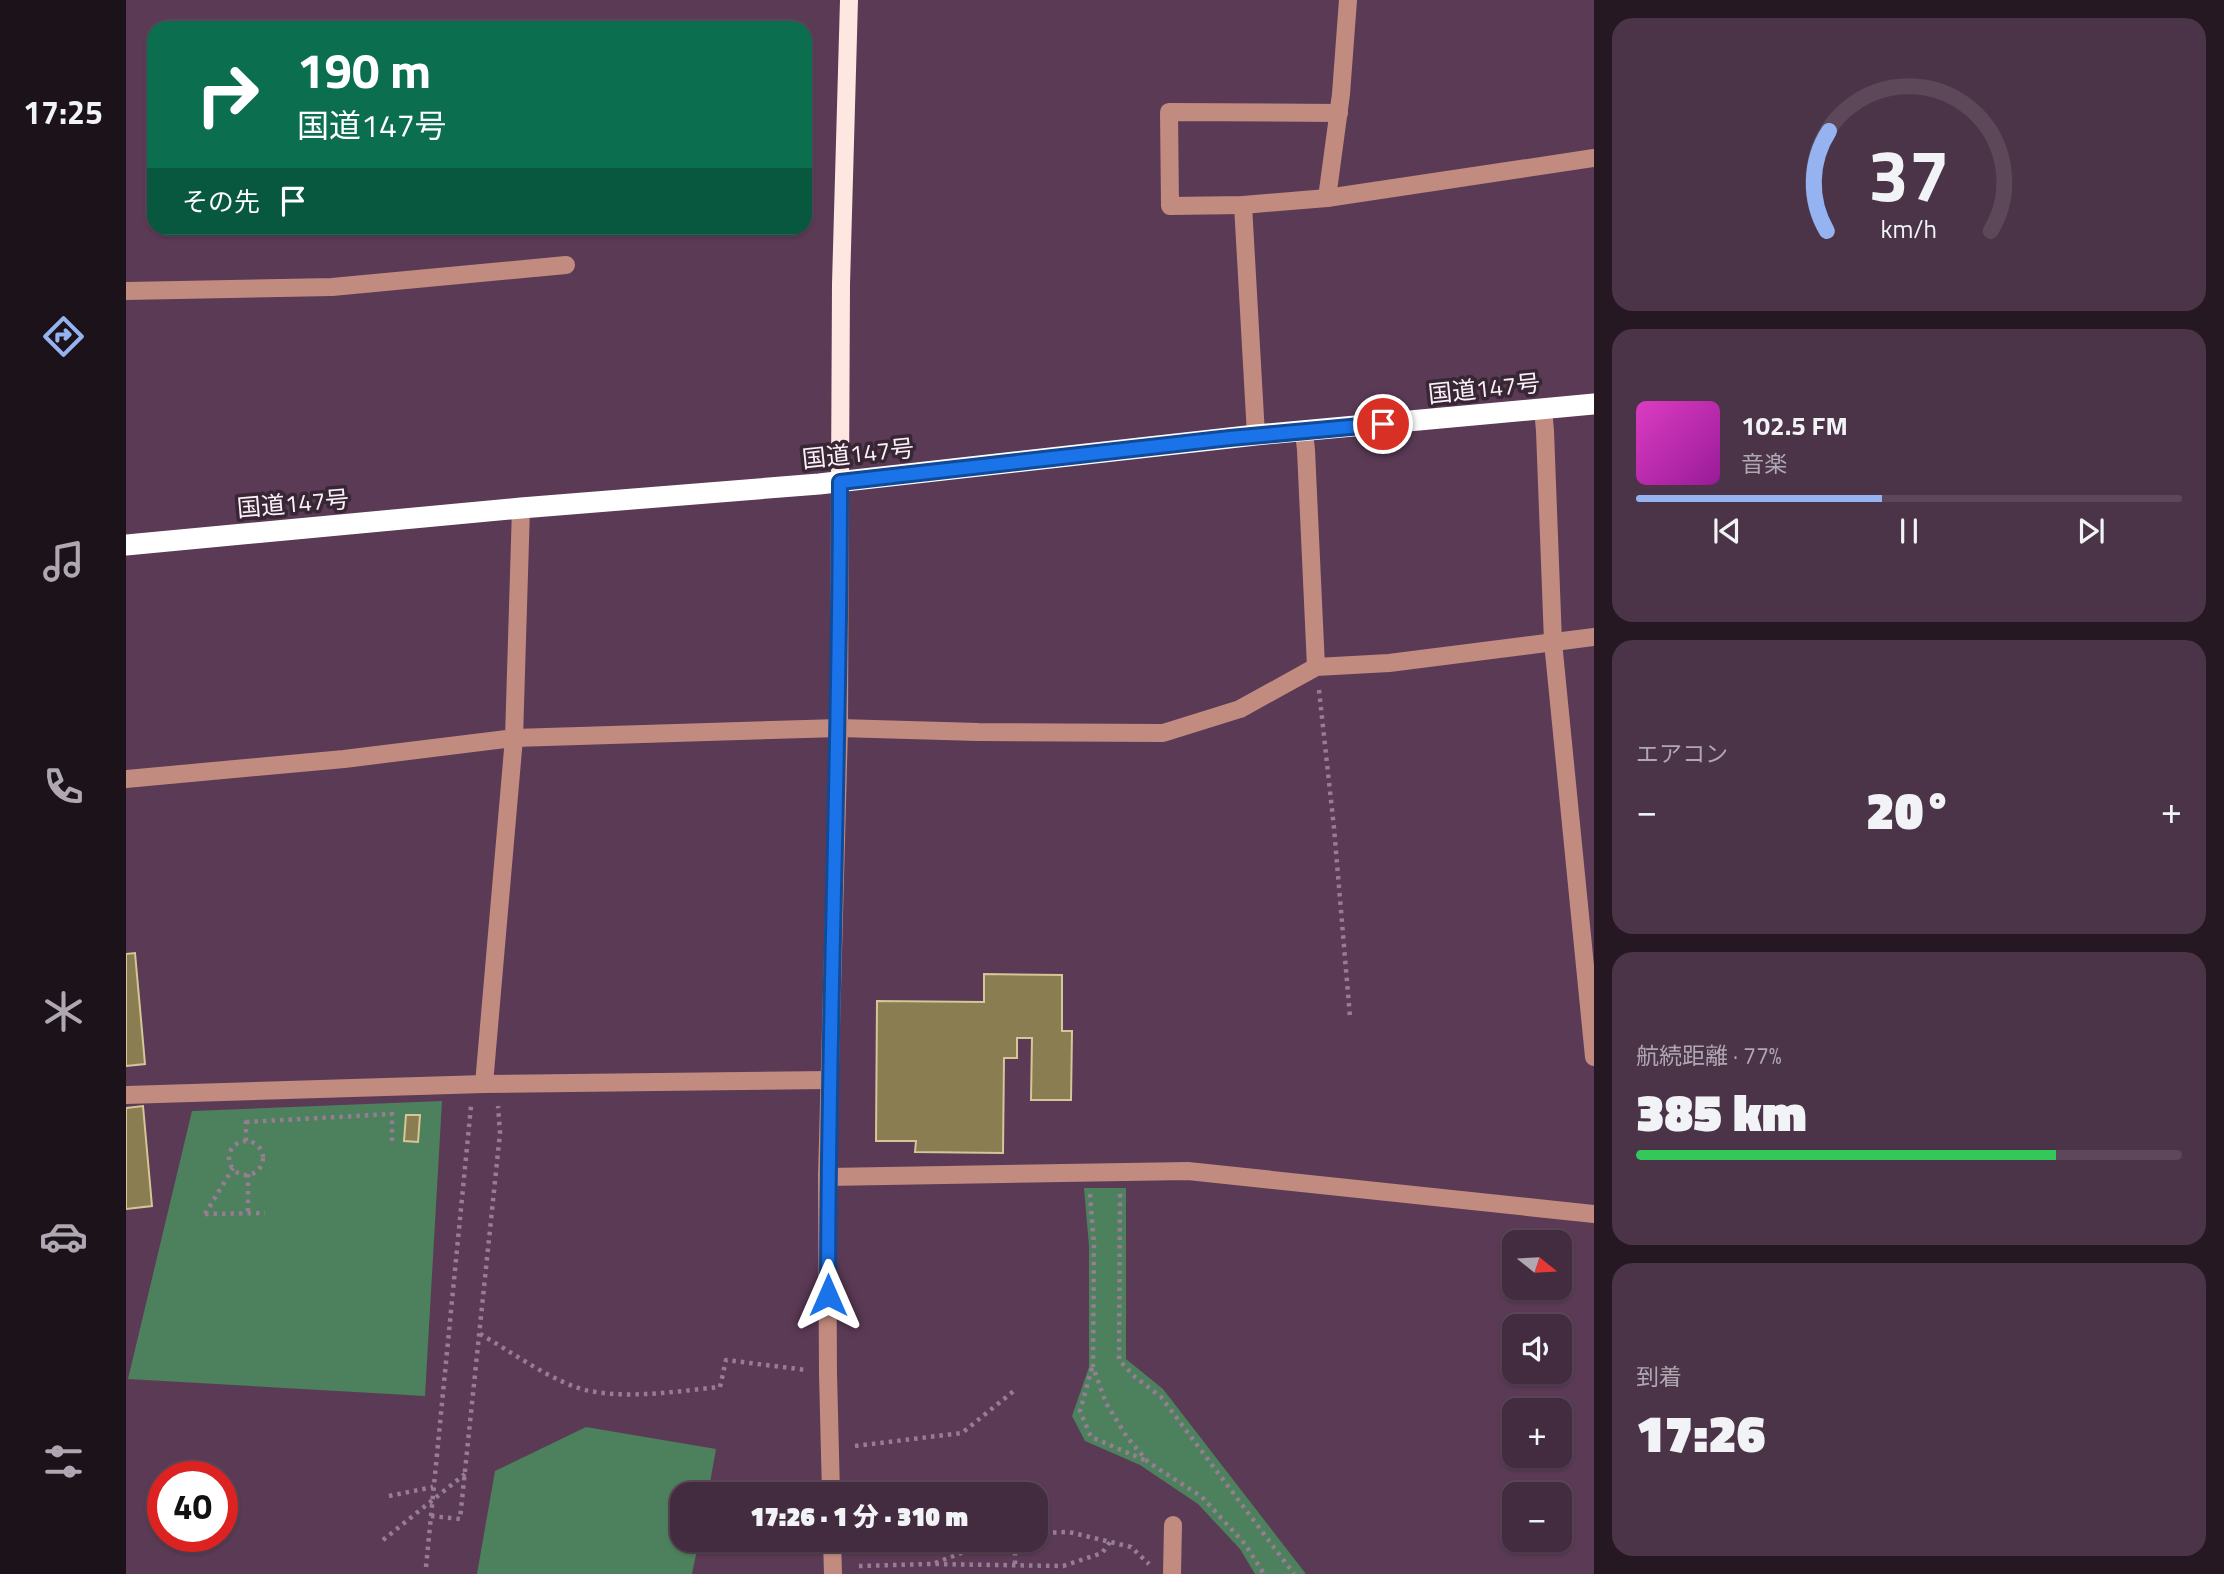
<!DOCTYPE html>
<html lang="ja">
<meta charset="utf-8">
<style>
body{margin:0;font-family:"Titillium Web","Noto Sans JP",sans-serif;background:#4b3447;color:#f1f3f6;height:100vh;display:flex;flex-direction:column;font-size:26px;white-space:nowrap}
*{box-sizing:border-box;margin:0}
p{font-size:23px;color:#afa7b1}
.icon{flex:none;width:38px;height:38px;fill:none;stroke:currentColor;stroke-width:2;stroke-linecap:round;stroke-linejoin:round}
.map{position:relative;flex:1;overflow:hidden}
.panel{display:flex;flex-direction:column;gap:18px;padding:18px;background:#251823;width:630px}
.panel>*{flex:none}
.guide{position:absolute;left:21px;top:21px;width:665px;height:214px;border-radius:21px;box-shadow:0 2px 5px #0004,0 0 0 2px #5c4859;background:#0b6e4f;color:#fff;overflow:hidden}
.needle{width:46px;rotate:108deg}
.controls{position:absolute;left:1376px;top:1230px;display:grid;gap:14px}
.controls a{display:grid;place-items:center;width:70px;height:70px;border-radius:14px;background:#442c40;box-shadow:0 2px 5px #0004,0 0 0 2px #5c4859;font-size:35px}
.speed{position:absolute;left:21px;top:1461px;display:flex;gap:14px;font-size:35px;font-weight:700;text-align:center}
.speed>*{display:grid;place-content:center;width:91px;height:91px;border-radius:50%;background:#442c40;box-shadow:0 2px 5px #0004,0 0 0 2px #5c4859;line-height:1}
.speed .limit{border:10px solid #d22;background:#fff;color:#111}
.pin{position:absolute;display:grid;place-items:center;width:60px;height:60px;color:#fff;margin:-30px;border:4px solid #fff;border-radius:50%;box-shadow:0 2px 7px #0007}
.me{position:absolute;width:77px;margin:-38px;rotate:0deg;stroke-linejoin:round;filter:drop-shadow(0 0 5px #0008)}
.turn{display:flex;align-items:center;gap:24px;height:147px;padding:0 35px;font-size:32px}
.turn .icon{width:91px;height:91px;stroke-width:2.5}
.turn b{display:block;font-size:49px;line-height:60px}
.then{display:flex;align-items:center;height:66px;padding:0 35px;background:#0003;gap:14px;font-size:26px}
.big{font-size:52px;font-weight:800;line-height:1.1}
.panel .widget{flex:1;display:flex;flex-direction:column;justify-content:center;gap:10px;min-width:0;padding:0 24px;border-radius:21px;background:#4b3447}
.panel .dial{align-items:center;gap:0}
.dial svg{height:182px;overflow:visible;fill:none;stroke:#5c4859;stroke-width:7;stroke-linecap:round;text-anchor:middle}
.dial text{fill:#f1f3f6;stroke:none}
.song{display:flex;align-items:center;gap:21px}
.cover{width:84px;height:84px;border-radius:10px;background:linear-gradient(135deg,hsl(310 70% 55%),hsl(300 70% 35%))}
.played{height:7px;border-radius:4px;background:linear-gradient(90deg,#95b2f1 45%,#5c4859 45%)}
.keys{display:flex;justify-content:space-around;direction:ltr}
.heat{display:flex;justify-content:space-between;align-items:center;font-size:38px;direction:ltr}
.charge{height:10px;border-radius:5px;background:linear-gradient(90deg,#34c759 77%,#5c4859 0)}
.trip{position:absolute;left:544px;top:1482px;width:378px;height:70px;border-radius:21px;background:#442c40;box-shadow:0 2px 5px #0004,0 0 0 2px #5c4859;font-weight:800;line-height:70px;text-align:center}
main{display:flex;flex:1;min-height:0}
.tabs{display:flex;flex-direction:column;width:126px;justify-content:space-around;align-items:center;background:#1b121a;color:#afa7b1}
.tabs .icon{width:49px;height:49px}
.tabs .selected{color:#95b2f1}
.tabs b{font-size:32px;color:#f1f3f6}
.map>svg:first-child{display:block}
.green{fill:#4d805c}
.building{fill:#8a7d51;stroke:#d5c698;stroke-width:2}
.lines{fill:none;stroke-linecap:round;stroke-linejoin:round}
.path{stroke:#977d93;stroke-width:4.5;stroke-dasharray:3.5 5;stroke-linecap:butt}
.minor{stroke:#c28b7f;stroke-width:18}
.major{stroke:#fee6e1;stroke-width:18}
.highway{stroke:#fff;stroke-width:21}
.route-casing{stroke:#114b97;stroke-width:18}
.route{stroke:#1a73e8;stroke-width:12}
.labels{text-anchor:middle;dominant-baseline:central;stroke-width:7;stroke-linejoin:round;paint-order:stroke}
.street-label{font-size:24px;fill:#fdf0fa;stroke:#372734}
</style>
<main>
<nav class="tabs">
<b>17:25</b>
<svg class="icon selected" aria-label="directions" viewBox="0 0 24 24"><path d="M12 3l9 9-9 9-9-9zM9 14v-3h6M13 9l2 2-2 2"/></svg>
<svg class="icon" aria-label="music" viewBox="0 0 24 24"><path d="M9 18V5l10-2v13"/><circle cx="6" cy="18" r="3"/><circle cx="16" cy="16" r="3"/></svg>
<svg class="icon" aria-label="phone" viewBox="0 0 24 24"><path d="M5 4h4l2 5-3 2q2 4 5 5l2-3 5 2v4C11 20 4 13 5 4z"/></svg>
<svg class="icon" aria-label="climate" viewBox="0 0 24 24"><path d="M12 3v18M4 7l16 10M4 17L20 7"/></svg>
<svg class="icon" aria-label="car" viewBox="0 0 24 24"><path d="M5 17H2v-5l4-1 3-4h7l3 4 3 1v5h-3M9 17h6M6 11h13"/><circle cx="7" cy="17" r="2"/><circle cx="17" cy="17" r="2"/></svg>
<svg class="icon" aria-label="filters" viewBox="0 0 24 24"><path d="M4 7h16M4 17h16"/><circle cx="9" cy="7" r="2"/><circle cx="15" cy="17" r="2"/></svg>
</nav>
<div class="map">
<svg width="1468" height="1574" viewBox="0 0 1468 1574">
<rect width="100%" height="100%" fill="#5b3a56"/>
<g class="green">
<path d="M316,1101l-17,295 -297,-17 64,-268z"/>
<path d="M958,1188h42v171l37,30 143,185h-51l-15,-25 -42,-45 -58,-39 -55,-24 -13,-25 17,-49v-121z"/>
<path d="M460,1427l130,22 -8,45h-26v46h17l-7,34h-215l18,-103z"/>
</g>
<g class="building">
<path d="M9,953l10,111 -19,2v-112z"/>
<path d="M858,974l78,1v56h10l-1,69h-40l1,-62h-15v20h-13l-1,95 -88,-1 1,-11h-40l1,-140 107,1z"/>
<path d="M17,1106l9,100 -26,3v-101z"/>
<path d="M280,1115h14l-2,27 -14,-1z"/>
</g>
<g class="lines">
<g class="path">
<path d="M1193,690l15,138 16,189"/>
<path d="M266,1112v30"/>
<path d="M120,1122l146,-8"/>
<path d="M120,1141v-21"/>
<circle cx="120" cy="1158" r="17"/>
<path d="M122,1174v39"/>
<path d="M964,1194l4,51 -1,122 13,36 21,34 21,25 54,35 43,47 19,30"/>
<path d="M994,1194l-1,166 16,17 26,20 133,177"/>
<path d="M79,1214l60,-1"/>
<path d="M79,1214l28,-46"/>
<path d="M354,1334c32,18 75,50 110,57 42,8 88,0 130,-4l6,-27 80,10"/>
<path d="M966,1368l-12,43 11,26 56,24"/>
<path d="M729,1446l107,-13 53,-43"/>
<path d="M263,1496l44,-9"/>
<path d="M305,1516l29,3 40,-386 -2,-27"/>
<path d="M910,1533l33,-1 62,15 18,17"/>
<path d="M257,1540l82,-66"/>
<path d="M809,1563l61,-23"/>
<path d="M889,1564v-24"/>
<path d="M733,1566l72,-2 132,2 39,-13 8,-11"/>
<path d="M300,1567l45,-461"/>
</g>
<g class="minor">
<path d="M1213,113l-170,-1 1,94 73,-1 84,-7 267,-40"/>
<path d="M1201,198l14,-104 7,-94"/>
<path d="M1117,205l13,230"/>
<path d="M0,291l206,-4 234,-22"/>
<path d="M1417,408l2,23 8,211 41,415"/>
<path d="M1178,432l2,18 10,217"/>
<path d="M0,779l218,-20 170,-21 325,-10 139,4 185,1 77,-24 76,-42 73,-4 205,-26"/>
<path d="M358,1084l30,-346 7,-230"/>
<path d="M0,1095l358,-11 345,-4"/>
<path d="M701,1177l361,-6 406,43"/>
<path d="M705,1494l-3,-121 -1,-196 12,-449 1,-246"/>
<path d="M706,1540l1,34"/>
<path d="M1046,1574l1,-49"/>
</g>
<path class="major" d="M714,482l1,-198 8,-284"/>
<path class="highway" d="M0,545l395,-37 298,-24 437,-49 338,-31"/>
</g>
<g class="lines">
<g class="route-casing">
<path id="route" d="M702,1295c0,-271 12,-542 12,-813l390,-44 153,-14"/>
</g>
<use href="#route" class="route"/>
</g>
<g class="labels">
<g class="street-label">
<text transform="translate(1358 388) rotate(-6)">国道147号</text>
<text transform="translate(732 453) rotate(-6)">国道147号</text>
<text transform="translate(167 503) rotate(-5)">国道147号</text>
</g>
</g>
</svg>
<div class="controls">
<a><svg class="needle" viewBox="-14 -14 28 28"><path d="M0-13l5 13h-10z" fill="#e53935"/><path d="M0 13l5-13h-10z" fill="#afa7b1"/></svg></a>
<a><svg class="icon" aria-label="sound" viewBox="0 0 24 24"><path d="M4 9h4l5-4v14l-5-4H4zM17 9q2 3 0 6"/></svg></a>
<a>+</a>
<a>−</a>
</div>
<div class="speed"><div class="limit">40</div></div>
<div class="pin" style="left:1257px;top:424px;background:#d93025"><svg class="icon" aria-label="arrive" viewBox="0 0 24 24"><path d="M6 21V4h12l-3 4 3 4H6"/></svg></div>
<svg class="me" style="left:702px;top:1295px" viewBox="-20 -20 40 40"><path d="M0-17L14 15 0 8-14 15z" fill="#1a73e8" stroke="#fff" stroke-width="4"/></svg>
<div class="trip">17:26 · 1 分 · 310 m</div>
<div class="guide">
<div class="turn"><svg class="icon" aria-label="right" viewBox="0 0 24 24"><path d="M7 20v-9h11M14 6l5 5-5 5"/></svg><div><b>190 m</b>国道147号</div></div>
<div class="then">その先<svg class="icon" aria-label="arrive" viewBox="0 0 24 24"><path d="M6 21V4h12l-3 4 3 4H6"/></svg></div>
</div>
</div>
<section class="panel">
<div class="widget dial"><svg viewBox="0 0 100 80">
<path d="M14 69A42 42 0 1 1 86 69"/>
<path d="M14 69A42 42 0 0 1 15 25" stroke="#95b2f1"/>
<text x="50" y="56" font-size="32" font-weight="700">37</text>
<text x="50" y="72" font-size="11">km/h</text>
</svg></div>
<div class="widget">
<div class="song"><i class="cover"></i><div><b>102.5 FM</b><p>音楽</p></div></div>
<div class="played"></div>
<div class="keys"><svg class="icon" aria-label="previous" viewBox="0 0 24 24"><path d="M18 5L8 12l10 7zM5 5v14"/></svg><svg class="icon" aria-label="pause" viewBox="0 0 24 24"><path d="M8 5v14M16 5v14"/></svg><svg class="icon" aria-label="next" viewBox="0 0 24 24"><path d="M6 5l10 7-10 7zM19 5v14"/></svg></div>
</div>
<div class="widget"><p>エアコン</p>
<div class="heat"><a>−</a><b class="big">20°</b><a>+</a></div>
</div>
<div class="widget"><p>航続距離 · 77%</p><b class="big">385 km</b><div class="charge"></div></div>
<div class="widget"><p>到着</p><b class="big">17:26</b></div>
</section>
</main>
